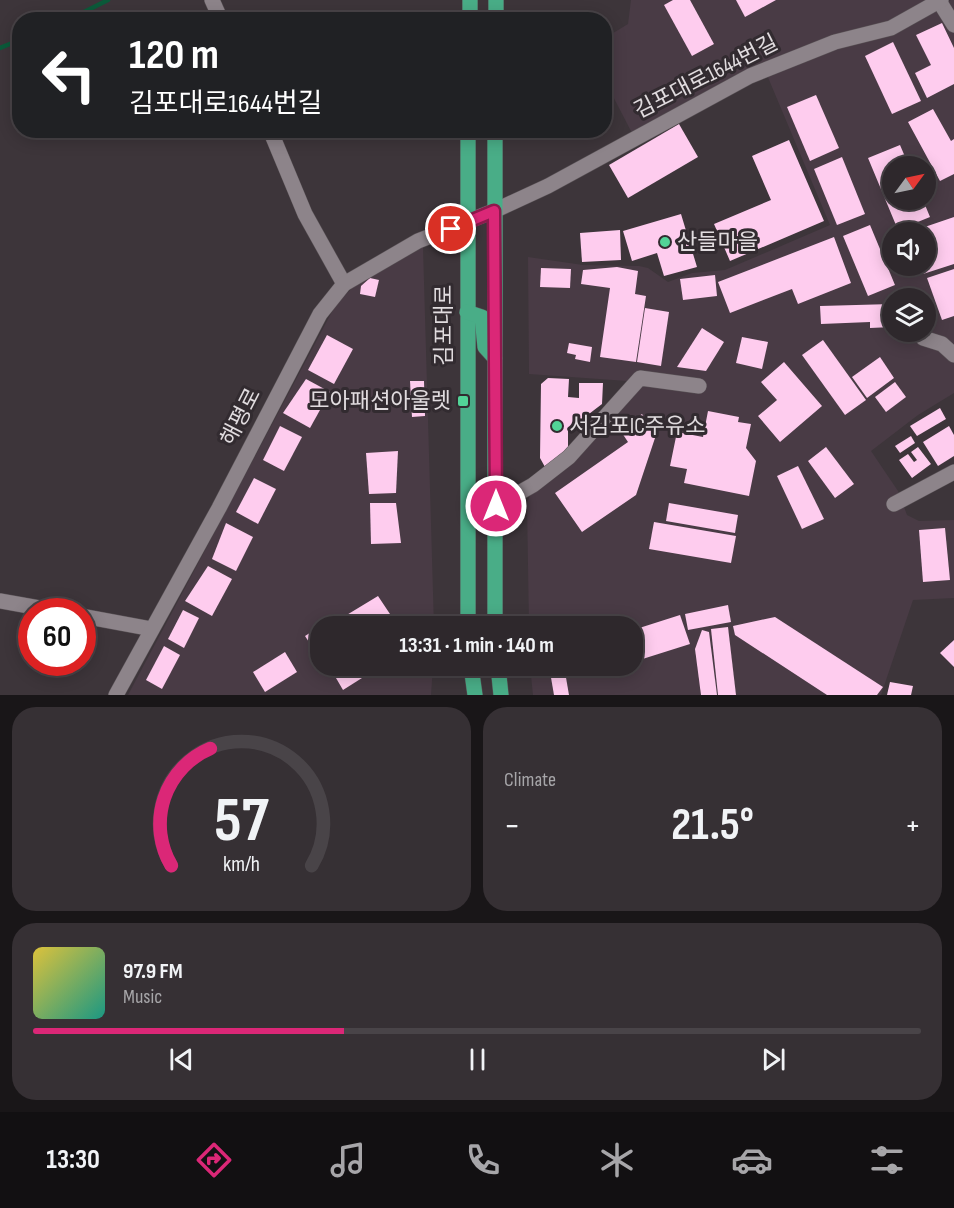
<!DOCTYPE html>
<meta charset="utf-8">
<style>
body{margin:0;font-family:"Sofia Sans Condensed","Noto Sans KR",sans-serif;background:#363034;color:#f1f3f6;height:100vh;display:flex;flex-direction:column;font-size:22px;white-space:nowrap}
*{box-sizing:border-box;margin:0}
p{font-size:20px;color:#a7a6a9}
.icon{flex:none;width:33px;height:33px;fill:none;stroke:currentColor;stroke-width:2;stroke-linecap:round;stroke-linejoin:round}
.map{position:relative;height:695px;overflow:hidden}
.drawer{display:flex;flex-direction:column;gap:12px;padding:12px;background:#191618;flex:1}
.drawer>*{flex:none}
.banner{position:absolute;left:12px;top:12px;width:600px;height:126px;border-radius:24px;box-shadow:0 3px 15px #0003,0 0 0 2px #494448;background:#202124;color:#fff;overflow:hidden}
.needle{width:39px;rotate:57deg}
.buttons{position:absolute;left:882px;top:156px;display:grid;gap:12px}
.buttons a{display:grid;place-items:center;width:54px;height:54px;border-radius:50%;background:#2e282c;box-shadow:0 3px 15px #0003,0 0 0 2px #494448;font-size:30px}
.speed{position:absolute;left:18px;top:598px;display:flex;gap:12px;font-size:30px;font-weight:700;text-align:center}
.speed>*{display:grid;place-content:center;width:78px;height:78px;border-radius:50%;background:#2e282c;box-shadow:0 3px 15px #0003,0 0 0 2px #494448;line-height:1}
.speed .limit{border:9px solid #d22;background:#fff;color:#111}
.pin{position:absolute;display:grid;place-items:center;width:51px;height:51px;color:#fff;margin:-26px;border:3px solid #fff;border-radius:50%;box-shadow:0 2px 6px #0007}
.me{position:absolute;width:66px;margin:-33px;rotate:0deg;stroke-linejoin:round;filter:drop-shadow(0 0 4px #0008)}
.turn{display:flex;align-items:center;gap:21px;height:126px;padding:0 18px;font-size:27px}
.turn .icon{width:78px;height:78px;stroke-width:2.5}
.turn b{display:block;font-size:42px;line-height:51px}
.big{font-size:45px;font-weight:700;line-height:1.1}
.drawer .tile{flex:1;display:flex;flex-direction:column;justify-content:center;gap:9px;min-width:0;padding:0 21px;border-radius:24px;background:#363034}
.drawer .dial{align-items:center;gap:0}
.dial svg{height:156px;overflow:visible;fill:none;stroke:#494448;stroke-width:7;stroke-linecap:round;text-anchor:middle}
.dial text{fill:#f1f3f6;stroke:none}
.song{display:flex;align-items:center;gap:18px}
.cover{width:72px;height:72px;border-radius:9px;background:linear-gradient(135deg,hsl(50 70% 55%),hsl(170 70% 35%))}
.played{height:6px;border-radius:3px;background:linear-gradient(90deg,#db2777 35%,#494448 35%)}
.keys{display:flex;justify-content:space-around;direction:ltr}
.heat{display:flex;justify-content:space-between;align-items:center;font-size:33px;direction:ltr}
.drawer .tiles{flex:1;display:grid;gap:12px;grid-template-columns:1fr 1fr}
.tile:last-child{grid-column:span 2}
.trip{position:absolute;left:310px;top:616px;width:333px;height:60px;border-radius:24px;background:#2e282c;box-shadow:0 3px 15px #0003,0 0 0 2px #494448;font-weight:700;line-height:60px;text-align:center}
.tabs{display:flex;height:96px;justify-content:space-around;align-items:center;background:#121012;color:#a7a6a9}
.tabs .icon{width:42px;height:42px}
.tabs .active{color:#db2777}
.tabs b{font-size:27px;color:#f1f3f6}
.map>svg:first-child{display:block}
.built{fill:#493b45;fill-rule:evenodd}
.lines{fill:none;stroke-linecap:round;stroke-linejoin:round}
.stream{stroke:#0b5a3a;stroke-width:4.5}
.building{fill:#feccee}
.minor-casing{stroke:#595256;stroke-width:16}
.major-casing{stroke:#595256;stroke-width:16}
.minor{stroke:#8d848a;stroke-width:15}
.major{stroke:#49ad87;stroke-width:15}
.route-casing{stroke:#8e194d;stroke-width:15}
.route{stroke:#db2777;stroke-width:10}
.poi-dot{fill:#52d397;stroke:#322b30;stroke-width:2}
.labels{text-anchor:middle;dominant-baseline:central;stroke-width:6;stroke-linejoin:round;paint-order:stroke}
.street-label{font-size:22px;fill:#e1dcdf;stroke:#322b30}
.poi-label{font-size:22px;fill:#e1dcdf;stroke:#322b30;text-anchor:start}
</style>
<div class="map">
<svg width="954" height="695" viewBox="0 0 954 695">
<rect width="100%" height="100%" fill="#3d353a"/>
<g class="built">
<path d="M631,0h297l-15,12 -281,121 -27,-52v-43l23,-14z"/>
<path d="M951,0h3v393l-36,22 -47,36 27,40 9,24 12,6 35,-1v78l-41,2 -32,95h-348l-3,-29h103v-39h-104l-2,-124 4,-10 48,-38 20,-20 38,-46 -10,-8 -98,-7 -1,-117 55,8 56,1 9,2 20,14 24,-9 33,-3 105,-45 -63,-150 83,-31 37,-8 27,-12zM892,166h34v34h-34zM892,232h34v34h-34zM892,298h34v34h-34z"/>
<path d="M423,247l11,380h-113v39h112l-2,29h-303l207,-389 19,-20z"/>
</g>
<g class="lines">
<g class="stream">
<path d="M68,20l40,-20"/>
<path d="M0,48l20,-8"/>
</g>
</g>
<g class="building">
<path d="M673,0h17l24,44 -22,12 -28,-51z"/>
<path d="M736,0h40l-31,17z"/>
<path d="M942,23l12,25v36l-27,14 -12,-25 16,-8 -15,-30z"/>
<path d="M893,42l28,59 -29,13 -27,-58z"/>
<path d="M816,95l23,53 -29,13 -23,-54z"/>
<path d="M604,96l9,14 -9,5z"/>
<path d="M933,109l18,32 3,-2v35l-14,7 -32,-59z"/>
<path d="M679,124l19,33 -70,41 -19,-33z"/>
<path d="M789,140l35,81 -94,40 -16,-37 57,-24 -19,-44z"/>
<path d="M900,145l9,21h-17v34h31l7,17 -32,13 -30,-72z"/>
<path d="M842,157l23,57 -28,11 -23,-56z"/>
<path d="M681,214l16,53 -33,9 -7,-23 -25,8 -9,-30z"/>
<path d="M954,217v47l-31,10 -3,-8h6v-34h-16z"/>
<path d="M870,225l25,60 -27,11 -25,-60z"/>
<path d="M620,230l1,30 -39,2 -2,-29z"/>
<path d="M834,237l17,46 -53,21 -6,-15 -62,24 -12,-31z"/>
<path d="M617,267l21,4 -3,23 11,2 -10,66 -36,-5 10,-69 -29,-4 2,-14z"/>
<path d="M541,268l30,1 -1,19 -30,-1z"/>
<path d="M954,269v47l-12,4 -15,-42z"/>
<path d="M715,275l2,21 -34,4 -3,-21z"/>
<path d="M370,278l9,2 -4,17 -15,-3 1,-8z"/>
<path d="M892,304v23l-22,1v-6l-49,2 -1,-18z"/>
<path d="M645,308l24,4 -8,54 -24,-4z"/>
<path d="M702,328l22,14 -18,29 -29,-4z"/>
<path d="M327,335l26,14 -19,35 -26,-14z"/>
<path d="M742,337l26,5 -6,27 -26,-6z"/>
<path d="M823,340l43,60 -21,15 -43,-60z"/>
<path d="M569,343l23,4 -2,15 -15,-3 1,-4 -9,-2z"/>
<path d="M880,357l14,21 -27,20 -15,-21z"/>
<path d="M784,362l38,44 -42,36 -22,-26 19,-16 -16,-18z"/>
<path d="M548,378l21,1 -1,18 11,1v-15h24l-1,21 -34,26v19l-23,18 -5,-9 1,-74z"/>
<path d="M306,379l24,13 -20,36 -27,-15z"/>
<path d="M410,381h14l1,35 -13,1z"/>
<path d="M895,382l11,15 -20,15 -11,-15z"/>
<path d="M940,408l6,11 -29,17 -7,-10z"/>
<path d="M708,411l31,6 -1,5 13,2 -5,24 10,13 -7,35 -65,-13 3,-14 -17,-3 7,-34 26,5z"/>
<path d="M642,414l14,21 -20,60 -54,37 -27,-39 73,-51 -8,-12z"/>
<path d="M280,426l22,11 -18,34 -21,-11z"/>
<path d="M949,426l5,9v21l-16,10 -15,-24z"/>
<path d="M911,436l4,7 -15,10 -5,-7z"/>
<path d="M826,447l28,37 -19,14 -27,-37z"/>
<path d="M918,447l13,17 -19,14 -13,-18 9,-6 6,8 3,-2 -6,-8z"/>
<path d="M398,451l-2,42 -27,1 -3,-41z"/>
<path d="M798,466l26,53 -22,10 -25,-53z"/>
<path d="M254,478l22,11 -18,35 -22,-12z"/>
<path d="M370,503h26l5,40 -30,1z"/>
<path d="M669,503l69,12 -3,18 -69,-12z"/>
<path d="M654,522l82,14 -5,27 -82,-14z"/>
<path d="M226,523l27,14 -17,34 -24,-12z"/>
<path d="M945,528l5,52 -27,2 -4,-52z"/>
<path d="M208,566l24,13 -20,37 -27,-15z"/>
<path d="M378,596l16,24 -11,7 -9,-2 -21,2 -8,-11z"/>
<path d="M728,605l3,17 -43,8 -3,-16z"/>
<path d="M183,610l16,8 -15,30 -16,-9z"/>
<path d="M680,615l10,29 -57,18v-32z"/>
<path d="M335,617l7,10h-21v27l-3,2 -13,-20z"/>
<path d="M775,617l108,70 -6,8h-50l-92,-60 -2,-9z"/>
<path d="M728,627l8,68h-18l-7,-66z"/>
<path d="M702,630l7,2 8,63h-16l-6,-46z"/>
<path d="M954,640v27l-14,-14z"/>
<path d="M164,646l16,9 -18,34 -16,-9z"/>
<path d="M285,652l12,20 -32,20 -12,-20z"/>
<path d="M329,666h52l-38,24z"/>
<path d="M549,666h15l5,29h-15z"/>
<path d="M890,682l23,4 -2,9h-24z"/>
</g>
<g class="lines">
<g class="minor-casing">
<g id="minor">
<path d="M212,0l9,20"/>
<path d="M939,1l15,24"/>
<path d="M270,130l35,84 39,70"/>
<path d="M919,332l4,6 19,6 12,11"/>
<path d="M894,504l60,-32"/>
<path d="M496,506l37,-21 36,-28 71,-79 59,8"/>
<path d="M0,601l62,11"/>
<path d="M82,616l70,13"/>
<path d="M116,695l103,-187 101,-194 24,-30 74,-43 76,-30 54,-25 202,-110 85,-34 56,-14 50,-28"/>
</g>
</g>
<g class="major-casing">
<g id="major">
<path d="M470,20v-20"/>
<path d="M496,20v-20"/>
<path d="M468,130v497"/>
<path d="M467,312l15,5 3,30 10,11"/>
<path d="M495,627v-497"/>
<path d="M471,666l4,29"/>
<path d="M498,666l3,29"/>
</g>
</g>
<use href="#minor" class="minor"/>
<use href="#major" class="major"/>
</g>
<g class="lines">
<g class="route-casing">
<path id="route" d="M451,229l43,-18 2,295"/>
</g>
<use href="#route" class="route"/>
</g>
<g class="poi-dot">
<circle cx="665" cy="242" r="6"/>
<rect x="457" y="395" width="12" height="12" rx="3"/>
<circle cx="557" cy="426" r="6"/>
</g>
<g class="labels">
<g class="street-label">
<text transform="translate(706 77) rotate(-27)">김포대로1644번길</text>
<text transform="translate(444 325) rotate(-90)">김포대로</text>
<text transform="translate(241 417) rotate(-63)">해평로</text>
</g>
<g class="poi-label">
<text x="677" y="242">산들마을</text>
<text x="451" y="401" text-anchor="end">모아패션아울렛</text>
<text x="569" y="426">서김포IC주유소</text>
</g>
</g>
</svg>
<div class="buttons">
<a><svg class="needle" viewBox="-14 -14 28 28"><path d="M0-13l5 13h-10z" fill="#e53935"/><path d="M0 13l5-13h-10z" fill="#a7a6a9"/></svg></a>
<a><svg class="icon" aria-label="sound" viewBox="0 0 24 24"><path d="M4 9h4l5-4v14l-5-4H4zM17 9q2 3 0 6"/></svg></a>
<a><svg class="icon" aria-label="layers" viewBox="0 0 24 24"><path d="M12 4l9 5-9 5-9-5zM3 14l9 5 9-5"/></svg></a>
</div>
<div class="speed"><div class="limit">60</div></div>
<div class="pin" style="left:451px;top:229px;background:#d93025"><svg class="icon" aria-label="arrive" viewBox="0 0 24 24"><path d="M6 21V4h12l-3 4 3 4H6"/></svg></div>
<svg class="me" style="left:496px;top:506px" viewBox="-20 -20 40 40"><circle r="17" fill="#db2777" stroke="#fff" stroke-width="3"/><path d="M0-11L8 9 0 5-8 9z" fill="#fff"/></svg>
<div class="trip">13:31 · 1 min · 140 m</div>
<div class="banner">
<div class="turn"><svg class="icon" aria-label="left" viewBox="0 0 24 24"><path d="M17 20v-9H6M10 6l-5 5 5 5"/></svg><div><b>120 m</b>김포대로1644번길</div></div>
</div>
</div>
<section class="drawer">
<div class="tiles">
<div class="tile dial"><svg viewBox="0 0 100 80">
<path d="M14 69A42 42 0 1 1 86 69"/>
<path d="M14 69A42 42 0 0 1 34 9" stroke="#db2777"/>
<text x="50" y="56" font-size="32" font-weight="700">57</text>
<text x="50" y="72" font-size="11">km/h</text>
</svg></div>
<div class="tile"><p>Climate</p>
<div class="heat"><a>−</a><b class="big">21.5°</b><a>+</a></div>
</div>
<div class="tile">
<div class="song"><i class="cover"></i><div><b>97.9 FM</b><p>Music</p></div></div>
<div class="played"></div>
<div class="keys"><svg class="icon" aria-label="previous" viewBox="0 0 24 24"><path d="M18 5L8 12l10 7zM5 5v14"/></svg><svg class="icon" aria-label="pause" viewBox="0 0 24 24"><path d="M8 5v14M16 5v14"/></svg><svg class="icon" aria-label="next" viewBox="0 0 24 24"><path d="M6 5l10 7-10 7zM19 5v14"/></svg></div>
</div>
</div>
</section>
<nav class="tabs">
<b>13:30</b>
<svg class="icon active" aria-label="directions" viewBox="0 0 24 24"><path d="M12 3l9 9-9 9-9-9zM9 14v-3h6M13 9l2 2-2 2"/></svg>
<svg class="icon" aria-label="music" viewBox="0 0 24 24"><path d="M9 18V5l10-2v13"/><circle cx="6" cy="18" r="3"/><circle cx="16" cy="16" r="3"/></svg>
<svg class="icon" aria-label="phone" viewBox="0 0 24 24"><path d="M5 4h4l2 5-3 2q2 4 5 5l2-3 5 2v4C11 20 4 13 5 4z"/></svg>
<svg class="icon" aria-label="climate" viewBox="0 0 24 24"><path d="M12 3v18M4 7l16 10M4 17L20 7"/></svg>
<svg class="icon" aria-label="car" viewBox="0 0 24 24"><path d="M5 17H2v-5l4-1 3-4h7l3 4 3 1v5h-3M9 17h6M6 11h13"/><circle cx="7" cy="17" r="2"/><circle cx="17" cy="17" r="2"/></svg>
<svg class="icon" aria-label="filters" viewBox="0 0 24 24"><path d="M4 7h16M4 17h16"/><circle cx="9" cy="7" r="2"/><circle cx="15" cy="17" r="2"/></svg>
</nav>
